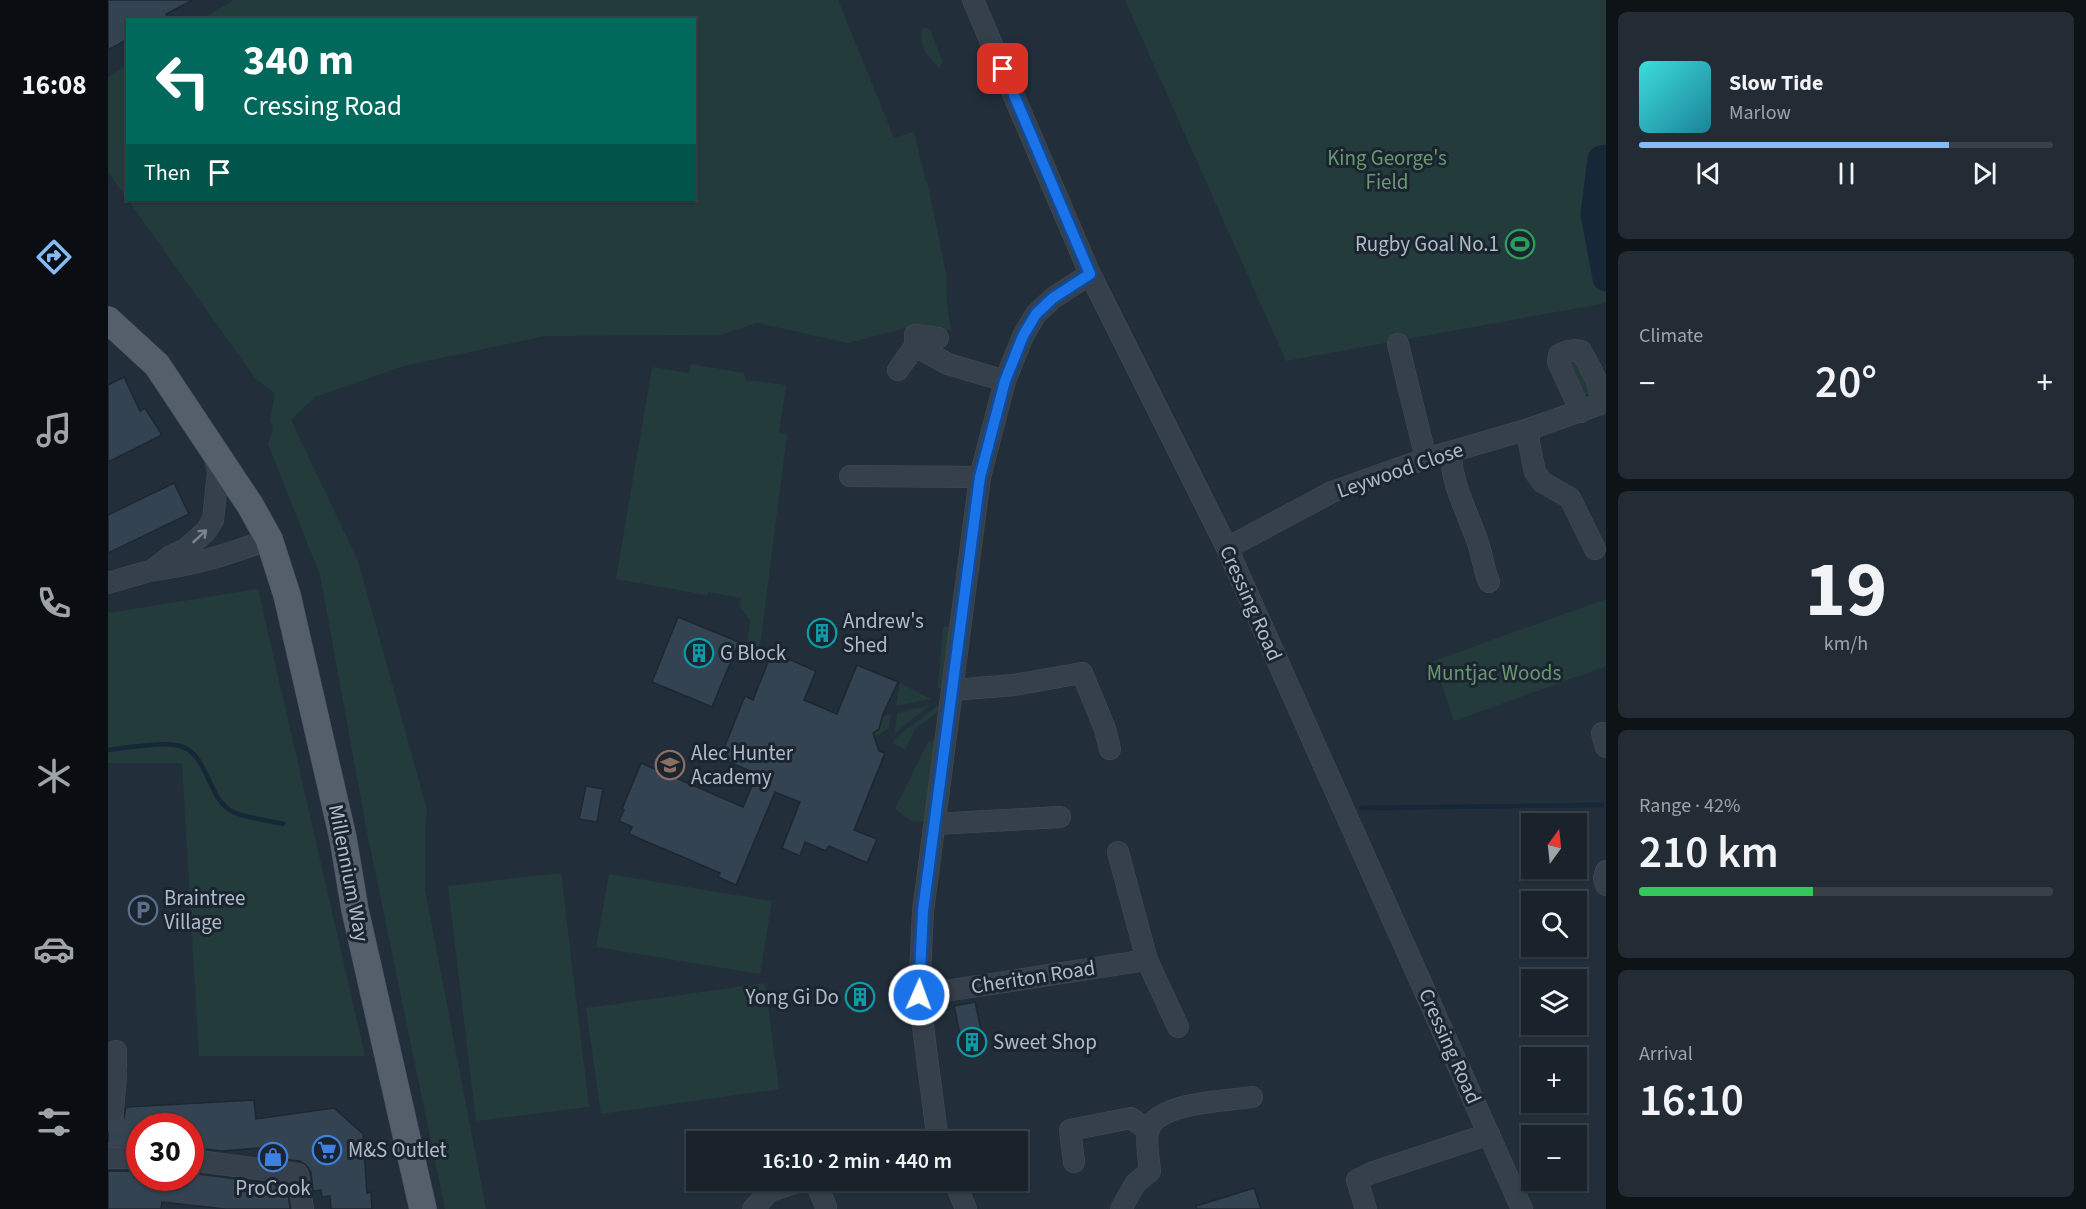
<!DOCTYPE html>
<meta charset="utf-8">
<style>
body{margin:0;font-family:"Source Sans 3",sans-serif;background:#232b34;color:#f1f3f6;height:100vh;display:flex;flex-direction:column;font-size:22px;white-space:nowrap}
*{box-sizing:border-box;margin:0}
p{font-size:20px;color:#9fa4a9}
.icon{flex:none;width:33px;height:33px;fill:none;stroke:currentColor;stroke-width:2;stroke-linecap:round;stroke-linejoin:round}
.map{position:relative;flex:1;overflow:hidden}
.details{display:flex;flex-direction:column;gap:12px;padding:12px;background:#0e1318;width:480px}
.details>*{flex:none}
.guide{position:absolute;left:18px;top:18px;width:570px;height:183px;border-radius:0px;box-shadow:0 2px 4px #0004,0 0 0 2px #384048;background:#00695c;color:#fff;overflow:hidden}
.needle{width:39px;rotate:15deg}
.controls{position:absolute;left:1413px;top:813px;display:grid;gap:12px}
.controls a{display:grid;place-items:center;width:66px;height:66px;border-radius:0px;background:#1a232c;box-shadow:0 2px 4px #0004,0 0 0 2px #384048;font-size:30px}
.speed{position:absolute;left:18px;top:1113px;display:flex;gap:12px;font-size:30px;font-weight:700;text-align:center}
.speed>*{display:grid;place-content:center;width:78px;height:78px;border-radius:50%;background:#1a232c;box-shadow:0 2px 4px #0004,0 0 0 2px #384048;line-height:1}
.speed .limit{border:9px solid #d22;background:#fff;color:#111}
.pin{position:absolute;display:grid;place-items:center;width:51px;height:51px;color:#fff;margin:-26px;border-radius:12px;box-shadow:0 3px 9px #0006}
.me{position:absolute;width:66px;margin:-33px;rotate:2deg;stroke-linejoin:round;filter:drop-shadow(0 0 4px #0008)}
.turn{display:flex;align-items:center;gap:21px;height:126px;padding:0 18px;font-size:27px}
.turn .icon{width:78px;height:78px;stroke-width:2.5}
.turn b{display:block;font-size:42px;line-height:51px}
.then{display:flex;align-items:center;height:57px;padding:0 18px;background:#0003;gap:12px;font-size:22px}
.big{font-size:45px;font-weight:600;line-height:1.1}
.details .tile{flex:1;display:flex;flex-direction:column;justify-content:center;gap:9px;min-width:0;padding:0 21px;border-radius:9px;background:#232b34}
.details .dial{align-items:center;gap:0}
.dial b{font-size:78px;line-height:1}
.song{display:flex;align-items:center;gap:18px}
.cover{width:72px;height:72px;border-radius:9px;background:linear-gradient(135deg,hsl(180 70% 55%),hsl(190 70% 35%))}
.played{height:6px;border-radius:3px;background:linear-gradient(90deg,#85bbf7 75%,#384048 75%)}
.keys{display:flex;justify-content:space-around;direction:ltr}
.heat{display:flex;justify-content:space-between;align-items:center;font-size:33px;direction:ltr}
.charge{height:9px;border-radius:4px;background:linear-gradient(90deg,#34c759 42%,#384048 0)}
.trip{position:absolute;left:578px;top:1131px;width:342px;height:60px;border-radius:0px;background:#1a232c;box-shadow:0 2px 4px #0004,0 0 0 2px #384048;font-weight:600;line-height:60px;text-align:center}
main{display:flex;flex:1;min-height:0}
.tabs{display:flex;flex-direction:column;width:108px;justify-content:space-around;align-items:center;background:#0a0e12;color:#9fa4a9}
.tabs .icon{width:42px;height:42px}
.tabs .selected{color:#85bbf7}
.tabs b{font-size:27px;color:#f1f3f6}
.map>svg:first-child{display:block}
.green{fill:#243b3c}
.lines{fill:none;stroke-linecap:round;stroke-linejoin:round}
.stream{stroke:#162738;stroke-width:4.5}
.river{stroke:#162738;stroke-width:27}
.building{fill:#344352;stroke:#1d2732;stroke-width:1.5}
.minor-tunnel{stroke:#374450;stroke-width:21;stroke-dasharray:21 10;stroke-linecap:butt}
.minor-casing{stroke:#424c57;stroke-width:22}
.major-casing{stroke:#424c57;stroke-width:28}
.minor{stroke:#36404b;stroke-width:21}
.major{stroke:#545f6b;stroke-width:27}
.oneway{stroke:#7a848f}
.route-casing{stroke:#114b97;stroke-width:15}
.route{stroke:#1a73e8;stroke-width:10}
.labels{text-anchor:middle;dominant-baseline:central;stroke-width:6;stroke-linejoin:round;paint-order:stroke}
.park-label{font-size:21px;fill:#68986f;stroke:#1b2530}
.poi-label{font-size:21px;fill:#b1bbc7;stroke:#1b2530;text-anchor:start}
.street-label{font-size:21px;fill:#b1bbc7;stroke:#1b2530}
</style>
<main>
<nav class="tabs">
<b>16:08</b>
<svg class="icon selected" aria-label="directions" viewBox="0 0 24 24"><path d="M12 3l9 9-9 9-9-9zM9 14v-3h6M13 9l2 2-2 2"/></svg>
<svg class="icon" aria-label="music" viewBox="0 0 24 24"><path d="M9 18V5l10-2v13"/><circle cx="6" cy="18" r="3"/><circle cx="16" cy="16" r="3"/></svg>
<svg class="icon" aria-label="phone" viewBox="0 0 24 24"><path d="M5 4h4l2 5-3 2q2 4 5 5l2-3 5 2v4C11 20 4 13 5 4z"/></svg>
<svg class="icon" aria-label="climate" viewBox="0 0 24 24"><path d="M12 3v18M4 7l16 10M4 17L20 7"/></svg>
<svg class="icon" aria-label="car" viewBox="0 0 24 24"><path d="M5 17H2v-5l4-1 3-4h7l3 4 3 1v5h-3M9 17h6M6 11h13"/><circle cx="7" cy="17" r="2"/><circle cx="17" cy="17" r="2"/></svg>
<svg class="icon" aria-label="filters" viewBox="0 0 24 24"><path d="M4 7h16M4 17h16"/><circle cx="9" cy="7" r="2"/><circle cx="15" cy="17" r="2"/></svg>
</nav>
<div class="map">
<svg width="1498" height="1209" viewBox="0 0 1498 1209">
<rect width="100%" height="100%" fill="#222f3b"/>
<g class="green">
<path d="M126,0h604l56,138 20,-6 12,50 1,-1 19,92 1,32 4,25 -38,-4 -65,17 -91,-20 -37,12 -174,1 -139,29 -92,32 -24,23 67,141 69,249 -2,19v61l61,319h-41l-78,-377 -47,-257 -52,-131 5,-15 -3,-8 5,-28 -19,-14 -128,-179h566v-180l-492,-1z"/>
<path d="M1017,0h481v278l-10,-48 10,54v19l-320,58z"/>
<path d="M815,28l7,1 12,32 -2,7c-12,-9 -23,-25 -17,-40z"/>
<path d="M19,65v134l-19,-27v-95z"/>
<path d="M1469,355l19,39 -15,1 -13,-39z"/>
<path d="M583,364l53,9 2,7 40,5 -7,48 8,1 -28,220 -13,-2 4,-31 -10,-15 1,-8 -33,-6 -1,3 -91,-16 36,-212 37,6z"/>
<path d="M150,589l107,467h-166l-17,-293h-74v-150z"/>
<path d="M1498,599v67l-152,55 -20,-60z"/>
<path d="M835,627h14l-10,62 -9,-1z"/>
<path d="M792,683l31,16 -35,7z"/>
<path d="M822,705l-35,28 2,-20z"/>
<path d="M831,705l2,4 -26,20 -9,20 -14,-6 5,-6z"/>
<path d="M783,714l-2,14 -12,8 -3,-1 8,-18z"/>
<path d="M833,738l-17,83 -11,1 -18,-13 33,-67z"/>
<path d="M453,873l28,234 -113,14 -28,-235z"/>
<path d="M501,874l163,27 -12,73 -164,-27z"/>
<path d="M657,983l14,106 -178,25 -15,-106z"/>
</g>
<g class="lines">
<g class="stream">
<path d="M0,750c19,-2 63,-11 79,-1 22,13 22,51 46,63 13,6 36,8 50,12"/>
<path d="M1253,808l241,-3"/>
</g>
<path class="river" d="M1498,158l-5,1 -7,55 12,64"/>
</g>
<g class="building">
<path d="M0,0h85l-27,14 3,6h-41v19l-20,11z"/>
<path d="M16,377l16,34 5,-3 17,27 -54,27v-77z"/>
<path d="M66,483l15,31 -81,39v-38z"/>
<path d="M570,617l61,25 -27,65 -60,-25z"/>
<path d="M701,622l30,5 -3,17 -30,-5z"/>
<path d="M664,652l44,19 -12,29 33,14 20,-49 41,17 -15,32 -4,15 -6,4 6,18 6,2 -31,77 23,9 -10,24 -38,-17 -3,5 -21,-9 -5,14 -14,-6 -4,-2 18,-46 -25,-10 -39,93 -18,-8 2,-4 -91,-39 3,-7 -13,-6 5,-11 -2,-1 19,-46 102,44 14,-33 -37,-16 25,-62 8,4z"/>
<path d="M478,786l17,3 -6,33 -18,-3z"/>
<path d="M742,990l22,1 -1,14 -22,-1z"/>
<path d="M867,1002l10,46 -21,5 -10,-47z"/>
<path d="M146,1100l2,19 78,-11 29,26 4,59 4,-1 1,17h-41l-1,-13 -8,1 -1,-7 -8,1 -2,-19 -5,-7 -6,-4 -37,-4 -2,-9 -40,3 -31,-4v-21h-50v19h-32v-23h11l5,-4 2,-11z"/>
<path d="M0,1171h32v7h50v-5l97,12 3,24h-65l-63,-7 -1,7h-53z"/>
<path d="M1146,1188l7,21h-64l-1,-3z"/>
</g>
<g class="lines">
<path class="minor-tunnel" d="M5,1111l2,36"/>
<g class="minor-casing">
<g id="minor">
<path d="M865,0l117,274 137,274 295,661"/>
<path d="M830,338l-23,-3v11l33,18 57,17"/>
<path d="M1290,344l28,115"/>
<path d="M790,370l17,-24"/>
<path d="M1421,429v14l6,29 7,10 28,16 25,51"/>
<path d="M1343,452c0,33 18,63 28,94 4,13 5,24 10,36"/>
<path d="M742,476l130,1"/>
<path d="M1119,548l105,-56 87,-31 110,-32 71,-25c3,-18 -11,-38 -19,-53 -8,-2 -15,0 -22,4l-1,7 23,50"/>
<path d="M46,570c40,-5 77,-16 115,-31"/>
<path d="M0,583l45,-13 18,-14 15,-7 20,-18 7,-11 5,-48 -4,-19"/>
<path d="M845,690l61,-5 68,-12 23,56 5,20"/>
<path d="M1494,733l4,14"/>
<path d="M828,824l124,-7"/>
<path d="M1010,852l29,108 31,67"/>
<path d="M1498,871l-2,7 2,7"/>
<path d="M811,995l228,-35"/>
<path d="M8,1066v-15"/>
<path d="M5,1111l3,-37"/>
<path d="M830,1142l-19,-147 4,-84 57,-434 25,-96 18,-45 13,-22 17,-16 37,-24"/>
<path d="M0,1158h32"/>
<path d="M82,1160l108,14 5,35"/>
<path d="M966,1162l-4,-32 61,-12 17,12"/>
<path d="M707,1180l11,27"/>
<path d="M846,1180l12,29"/>
<path d="M645,1209l17,-18 33,-11"/>
<path d="M1013,1209l14,-25 15,-13c-1,-10 -5,-34 -1,-42 11,-27 77,-28 103,-32"/>
<path d="M1258,1209l-9,-29 14,-7 118,-39"/>
</g>
</g>
<g class="major-casing">
<path id="major" d="M0,320l49,45 93,140 19,34 18,56 56,243 12,72 68,299"/>
</g>
<use href="#minor" class="minor"/>
<use href="#major" class="major"/>
</g>
<defs><path id="oneway-shaft" d="M-6 0H5M1.5-3L5.5 0L1.5 3" fill="none" stroke-width="1.6" stroke-linecap="round" stroke-linejoin="round" transform="scale(1.5)"/></defs>
<use class="oneway" href="#oneway-shaft" transform="translate(92 536) rotate(-43)"/>
<g class="lines">
<g class="route-casing">
<path id="route" d="M811,995l4,-84 57,-434 25,-96 18,-45 13,-22 17,-16 37,-24 -87,-205"/>
</g>
<use href="#route" class="route"/>
</g>
<defs>
<g id="stadium-ring" transform="scale(1.5)"><circle r="9.5" fill="#1b2530" stroke="#2e9e5b" stroke-width="1.5"/><path d="M0-5a6.5 5 0 1 0 0 10a6.5 5 0 1 0 0-10ZM-3.5-1.8h7v3.6h-7Z" fill="#2e9e5b"/></g>
<g id="building-ring" transform="scale(1.5)"><circle r="9.5" fill="#1b2530" stroke="#0f9aa8" stroke-width="1.5"/><path d="M-4-6H4V6H1V3H-1V6H-4ZM-2.5-4.3h1.7v1.8h-1.7ZM.8-4.3h1.7v1.8H.8ZM-2.5-1h1.7V.8h-1.7ZM.8-1h1.7V.8H.8Z" fill="#0f9aa8"/></g>
<g id="school-ring" transform="scale(1.5)"><circle r="9.5" fill="#1b2530" stroke="#8d6e63" stroke-width="1.5"/><path d="M0-5L7-2L0 1L-7-2ZM-4 1L0 2.5L4 1V4Q0 6-4 4Z" fill="#8d6e63"/></g>
<g id="parking-ring" transform="scale(1.5)"><circle r="9.5" fill="#1b2530" stroke="#5c6f8a" stroke-width="1.5"/><path d="M-3.5-5.5H1a3.5 3.5 0 0 1 0 7H-1V5.5H-3.5ZM-1-3.4V-.6H.8a1.4 1.4 0 0 0 0-2.8Z" fill="#5c6f8a"/></g>
<g id="supermarket-ring" transform="scale(1.5)"><circle r="9.5" fill="#1b2530" stroke="#3f7fe0" stroke-width="1.5"/><path d="M-6-5.5h2.5l.6 2H6L4.5 2H-2.5L-4.4-4H-6ZM-1.5 3.2a1.3 1.3 0 1 0 .1 0ZM3 3.2a1.3 1.3 0 1 0 .1 0Z" fill="#3f7fe0"/></g>
<g id="shop-ring" transform="scale(1.5)"><circle r="9.5" fill="#1b2530" stroke="#3f7fe0" stroke-width="1.5"/><path d="M-5-2.5h2.3a2.7 3.5 0 0 1 5.4 0H5L5.5 6h-11ZM-1.5-2.5h3a1.5 2.3 0 0 0-3 0Z" fill="#3f7fe0"/></g>
</defs>
<g fill-rule="evenodd">
<use href="#stadium-ring" x="1412" y="244"/>
<use href="#building-ring" x="714" y="633"/>
<use href="#building-ring" x="591" y="653"/>
<use href="#school-ring" x="562" y="765"/>
<use href="#parking-ring" x="35" y="910"/>
<use href="#building-ring" x="752" y="997"/>
<use href="#building-ring" x="864" y="1042"/>
<use href="#supermarket-ring" x="219" y="1150"/>
<use href="#shop-ring" x="165" y="1157"/>
</g>
<g class="labels">
<g class="park-label">
<text x="1279" y="158">King George's<tspan x="1279" dy="24">Field</tspan></text>
<text x="1386" y="673">Muntjac Woods</text>
</g>
<g class="poi-label">
<text x="1391" y="244" text-anchor="end">Rugby Goal No.1</text>
<text x="735" y="621">Andrew's<tspan x="735" dy="24">Shed</tspan></text>
<text x="612" y="653">G Block</text>
<text x="583" y="753">Alec Hunter<tspan x="583" dy="24">Academy</tspan></text>
<text x="56" y="898">Braintree<tspan x="56" dy="24">Village</tspan></text>
<text x="731" y="997" text-anchor="end">Yong Gi Do</text>
<text x="885" y="1042">Sweet Shop</text>
<text x="240" y="1150">M&amp;S Outlet</text>
<text x="165" y="1188" text-anchor="middle">ProCook</text>
</g>
<g class="street-label">
<text transform="translate(1292 470) rotate(-19)">Leywood Close</text>
<text transform="translate(1143 603) rotate(66)">Cressing Road</text>
<text transform="translate(241 873) rotate(79)">Millennium Way</text>
<text transform="translate(925 977) rotate(-9)">Cheriton Road</text>
<text transform="translate(1342 1046) rotate(66)">Cressing Road</text>
</g>
</g>
</svg>
<div class="controls">
<a><svg class="needle" viewBox="-14 -14 28 28"><path d="M0-13l5 13h-10z" fill="#e53935"/><path d="M0 13l5-13h-10z" fill="#9fa4a9"/></svg></a>
<a><svg class="icon" aria-label="search" viewBox="0 0 24 24"><circle cx="10" cy="10" r="6"/><path d="M15 15l6 6"/></svg></a>
<a><svg class="icon" aria-label="layers" viewBox="0 0 24 24"><path d="M12 4l9 5-9 5-9-5zM3 14l9 5 9-5"/></svg></a>
<a>+</a>
<a>−</a>
</div>
<div class="speed"><div class="limit">30</div></div>
<div class="pin" style="left:895px;top:69px;background:#d93025"><svg class="icon" aria-label="arrive" viewBox="0 0 24 24"><path d="M6 21V4h12l-3 4 3 4H6"/></svg></div>
<svg class="me" style="left:811px;top:995px" viewBox="-20 -20 40 40"><circle r="17" fill="#1a73e8" stroke="#fff" stroke-width="3"/><path d="M0-11L8 9 0 5-8 9z" fill="#fff"/></svg>
<div class="trip">16:10 · 2 min · 440 m</div>
<div class="guide">
<div class="turn"><svg class="icon" aria-label="left" viewBox="0 0 24 24"><path d="M17 20v-9H6M10 6l-5 5 5 5"/></svg><div><b>340 m</b>Cressing Road</div></div>
<div class="then">Then<svg class="icon" aria-label="arrive" viewBox="0 0 24 24"><path d="M6 21V4h12l-3 4 3 4H6"/></svg></div>
</div>
</div>
<section class="details">
<div class="tile">
<div class="song"><i class="cover"></i><div><b>Slow Tide</b><p>Marlow</p></div></div>
<div class="played"></div>
<div class="keys"><svg class="icon" aria-label="previous" viewBox="0 0 24 24"><path d="M18 5L8 12l10 7zM5 5v14"/></svg><svg class="icon" aria-label="pause" viewBox="0 0 24 24"><path d="M8 5v14M16 5v14"/></svg><svg class="icon" aria-label="next" viewBox="0 0 24 24"><path d="M6 5l10 7-10 7zM19 5v14"/></svg></div>
</div>
<div class="tile"><p>Climate</p>
<div class="heat"><a>−</a><b class="big">20°</b><a>+</a></div>
</div>
<div class="tile dial"><b>19</b><p>km/h</p></div>
<div class="tile"><p>Range · 42%</p><b class="big">210 km</b><div class="charge"></div></div>
<div class="tile"><p>Arrival</p><b class="big">16:10</b></div>
</section>
</main>
